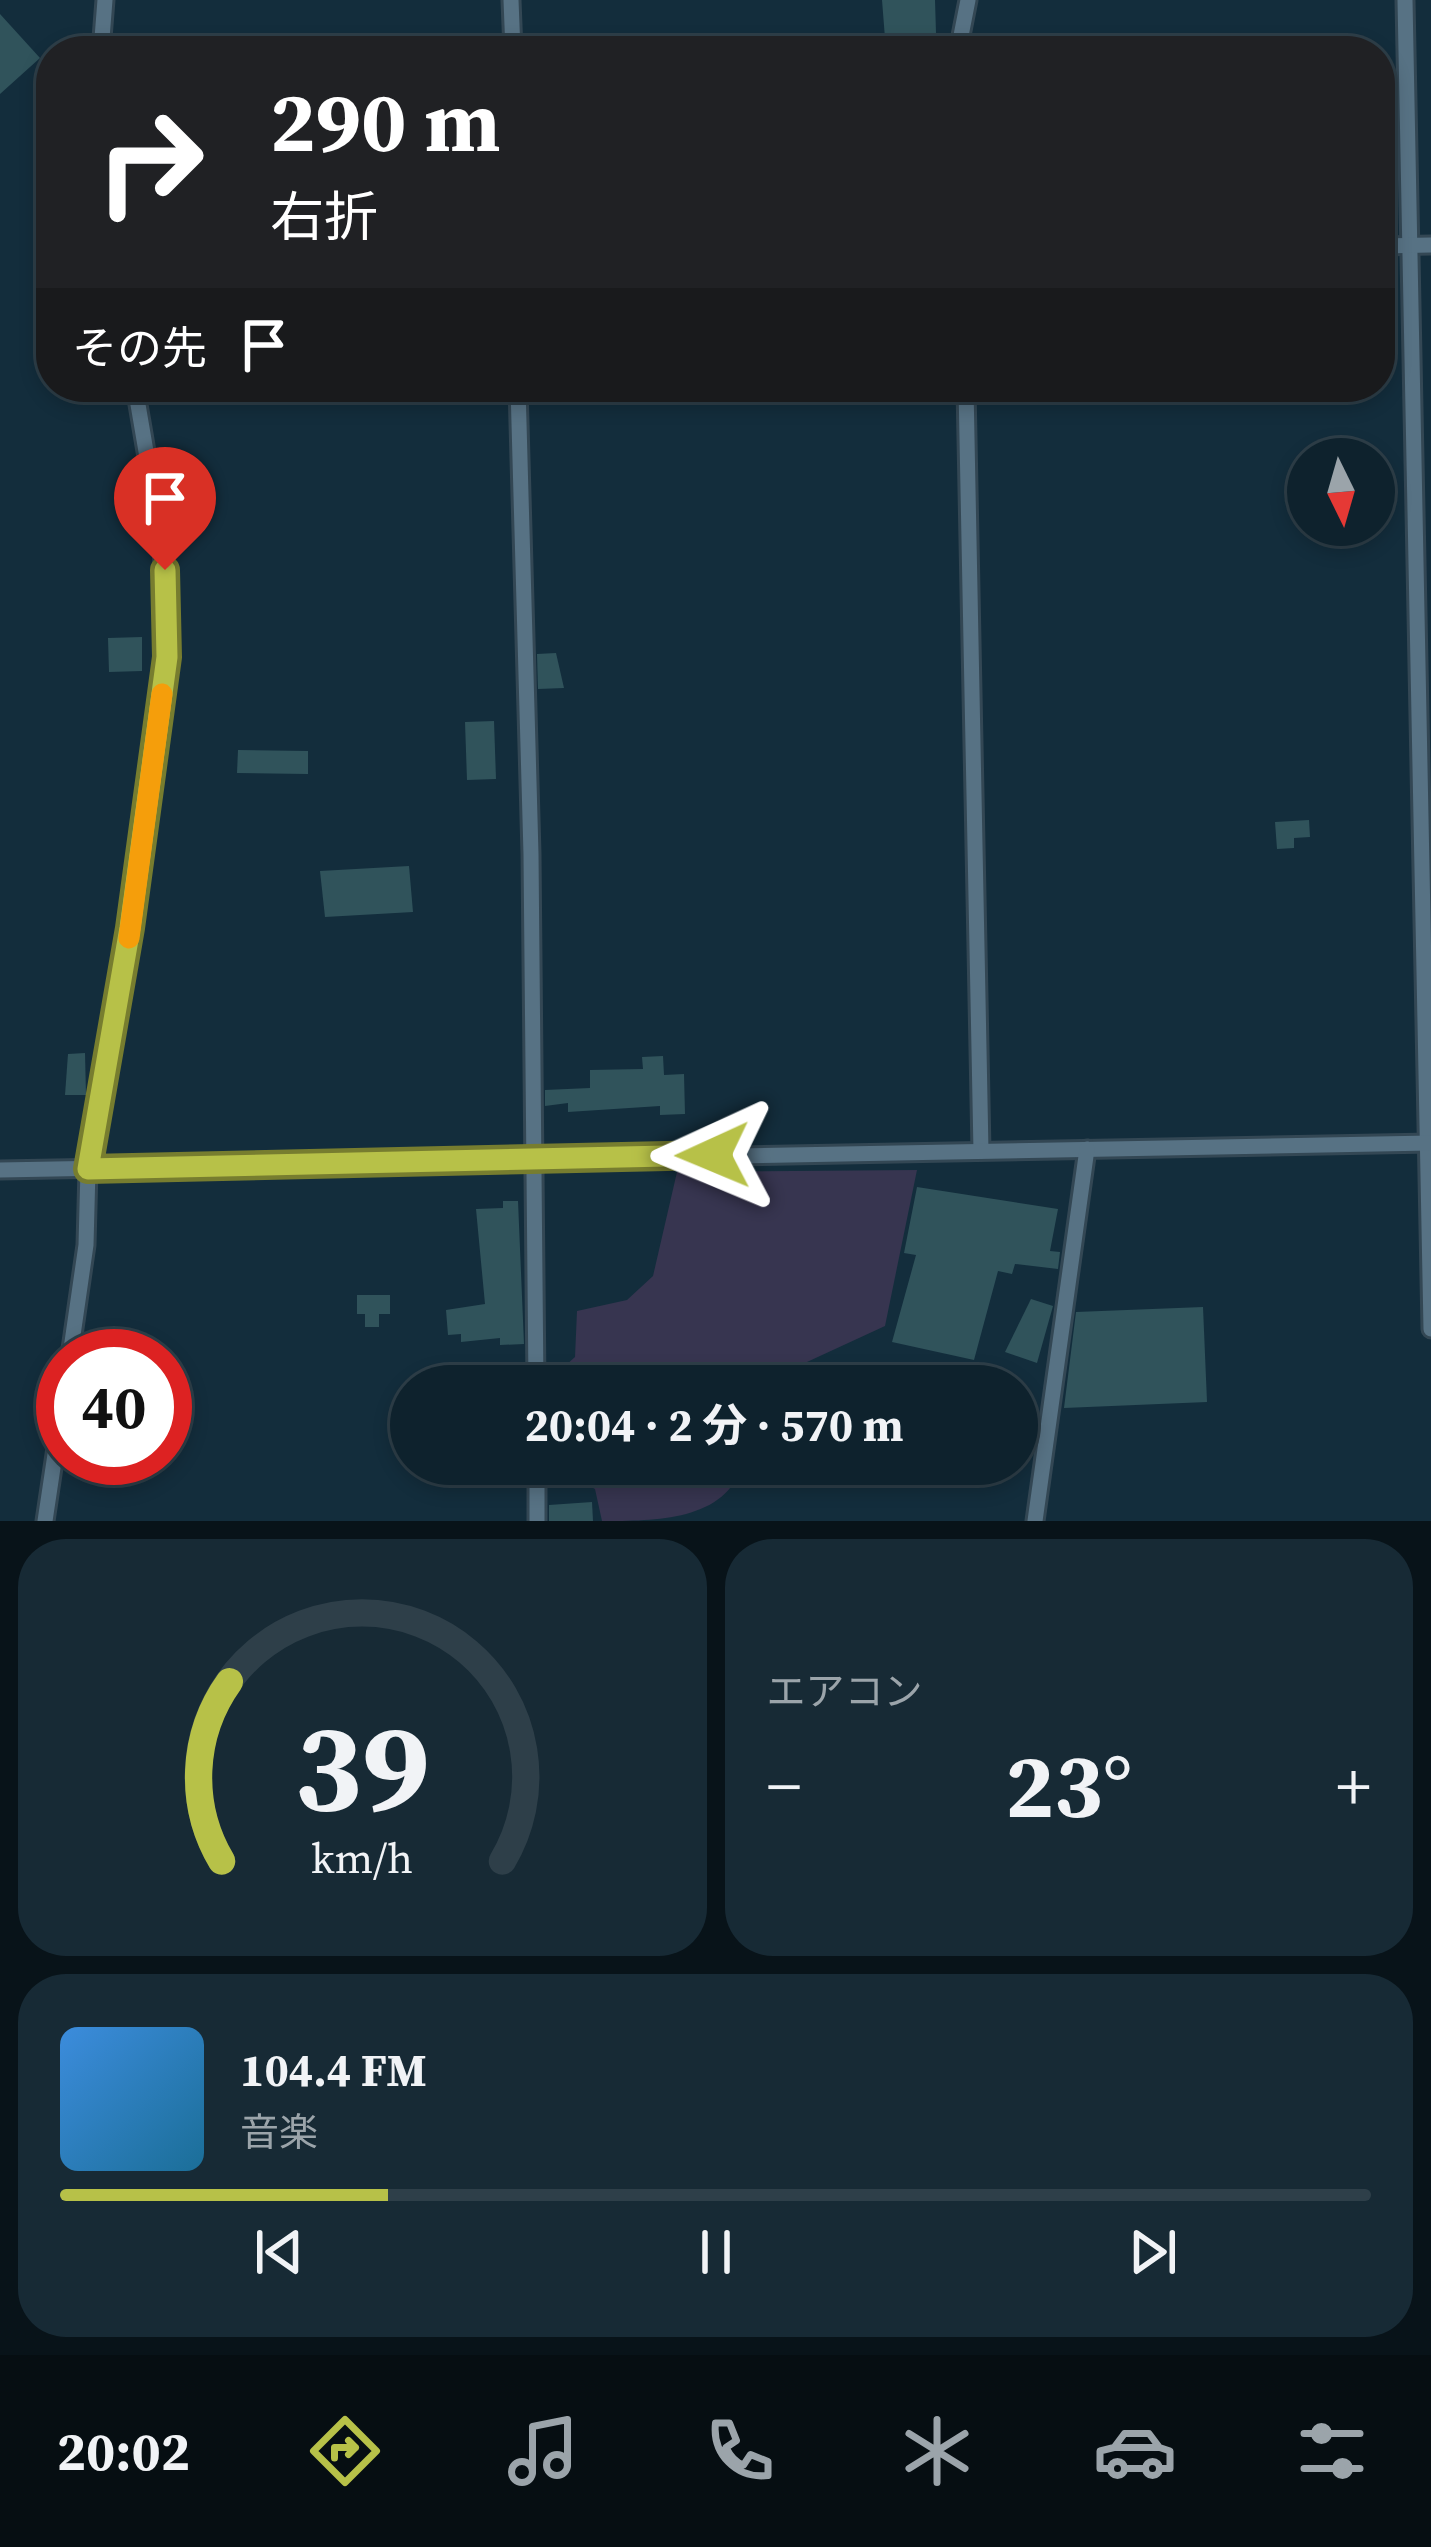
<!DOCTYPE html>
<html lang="ja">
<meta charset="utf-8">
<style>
body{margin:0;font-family:"Source Serif 4","Noto Sans JP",serif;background:#172a35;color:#f1f3f6;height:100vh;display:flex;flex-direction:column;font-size:45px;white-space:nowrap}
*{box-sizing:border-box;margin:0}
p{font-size:39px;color:#9ba4aa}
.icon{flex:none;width:66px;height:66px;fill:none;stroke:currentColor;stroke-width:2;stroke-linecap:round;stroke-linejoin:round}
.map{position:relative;height:1521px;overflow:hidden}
.panel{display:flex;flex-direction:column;gap:18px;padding:18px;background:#081319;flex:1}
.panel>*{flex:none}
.guide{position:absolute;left:36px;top:36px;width:1359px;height:366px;border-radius:48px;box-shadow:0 6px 18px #0003,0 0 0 3px #2e3f49;background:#202124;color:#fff;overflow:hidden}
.needle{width:78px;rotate:175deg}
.controls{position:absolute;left:1287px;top:438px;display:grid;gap:24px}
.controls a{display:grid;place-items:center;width:108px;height:108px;border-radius:50%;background:#0e222d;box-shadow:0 6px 18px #0003,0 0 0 3px #2e3f49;font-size:60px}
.speed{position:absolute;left:36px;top:1329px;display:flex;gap:24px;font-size:60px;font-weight:700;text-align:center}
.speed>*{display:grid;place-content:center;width:156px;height:156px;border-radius:50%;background:#0e222d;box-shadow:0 6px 18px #0003,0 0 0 3px #2e3f49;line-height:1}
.speed .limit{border:18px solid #d22;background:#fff;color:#111}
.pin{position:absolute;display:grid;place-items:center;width:102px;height:102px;color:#fff;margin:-123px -51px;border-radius:50% 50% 50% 0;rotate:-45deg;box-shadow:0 0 12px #0007}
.pin .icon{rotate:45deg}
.me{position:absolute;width:132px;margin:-66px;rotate:269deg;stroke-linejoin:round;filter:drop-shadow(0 0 9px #0008)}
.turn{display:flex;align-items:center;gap:42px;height:252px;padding:0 36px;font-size:54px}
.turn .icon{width:156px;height:156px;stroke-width:2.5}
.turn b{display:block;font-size:84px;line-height:102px}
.then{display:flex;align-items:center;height:114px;padding:0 36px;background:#0003;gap:24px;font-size:45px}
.big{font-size:90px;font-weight:700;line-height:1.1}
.panel .tile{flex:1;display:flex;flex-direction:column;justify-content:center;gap:18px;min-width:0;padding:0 42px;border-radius:48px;background:#172a35}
.panel .dial{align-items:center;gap:0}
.dial svg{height:312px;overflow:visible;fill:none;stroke:#2e3f49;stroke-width:7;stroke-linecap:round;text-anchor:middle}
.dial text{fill:#f1f3f6;stroke:none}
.song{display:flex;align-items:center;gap:36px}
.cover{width:144px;height:144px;border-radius:18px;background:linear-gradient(135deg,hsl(210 70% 55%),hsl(200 70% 35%))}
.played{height:12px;border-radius:6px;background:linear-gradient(90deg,#b7c148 25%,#2e3f49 25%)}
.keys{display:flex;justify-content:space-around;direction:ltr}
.heat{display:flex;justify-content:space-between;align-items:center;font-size:66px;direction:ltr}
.panel .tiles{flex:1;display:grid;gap:18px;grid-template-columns:1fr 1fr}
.tile:last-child{grid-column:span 2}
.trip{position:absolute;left:390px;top:1365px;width:648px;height:120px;border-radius:60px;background:#0e222d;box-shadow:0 6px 18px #0003,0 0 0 3px #2e3f49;font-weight:700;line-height:120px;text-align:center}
.tabs{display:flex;height:192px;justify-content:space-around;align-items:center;background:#060e12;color:#9ba4aa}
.tabs .icon{width:84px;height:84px}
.tabs .on{color:#b7c148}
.tabs b{font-size:54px;color:#f1f3f6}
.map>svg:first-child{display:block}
.green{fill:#373550}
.building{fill:#30535b}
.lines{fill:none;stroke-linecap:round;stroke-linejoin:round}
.minor-casing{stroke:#334754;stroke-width:21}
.minor{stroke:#577284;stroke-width:15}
.route-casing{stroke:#777d2f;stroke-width:30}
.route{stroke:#b7c148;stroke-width:21}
.slow{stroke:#f59e0b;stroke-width:21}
</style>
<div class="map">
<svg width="1431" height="1521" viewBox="0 0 1431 1521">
<rect width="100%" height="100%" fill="#132d3c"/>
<g class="green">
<path d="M917,1170l-32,156 -130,60h-201l1,-11 20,-18 2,-46 50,-11 26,-24 24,-104z"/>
<path d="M548,1464h194c-15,57 -87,57 -140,57l-7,-32z"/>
</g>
<g class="building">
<path d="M882,0h53l1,33h11l-1,18h-60z"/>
<path d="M0,14l40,44 -40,36z"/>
<path d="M142,637v34l-33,1 -1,-34z"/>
<path d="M556,653l8,35 -26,1 -1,-35z"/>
<path d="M494,721l2,58 -29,1 -2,-58z"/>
<path d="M238,750l70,1v23l-71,-1z"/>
<path d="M1309,820l1,17 -16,1v10l-17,1 -2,-27z"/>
<path d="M409,866l4,46 -88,5 -5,-46z"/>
<path d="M85,1053l1,42h-21l3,-41z"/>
<path d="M663,1056l1,19 20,-1 1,40 -25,1v-9l-92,6v-9l-23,3v-16l45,-2v-18l53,-1 -1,-12z"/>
<path d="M917,1187l141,22 -8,42 10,1 -2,17 -43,-5 -3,10 -14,-3 -24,89 -82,-18 24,-87 -12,-2z"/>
<path d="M503,1201h15l6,143 -24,1v-7l-39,4v-8l-13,1 -2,-25 39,-6 -9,-95 27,-1z"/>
<path d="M357,1295h33v19h-11v13h-14v-13h-8z"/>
<path d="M1031,1299l22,7 -16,57 -32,-11z"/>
<path d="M1203,1307l4,95 -143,6 12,-96z"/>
<path d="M592,1502l1,19h-44v-16z"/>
</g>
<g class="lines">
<g class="minor-casing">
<g id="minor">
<path d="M511,0l2,51"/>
<path d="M1405,0l26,1329"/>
<path d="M101,51l4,-51"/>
<path d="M958,51l10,-51"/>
<path d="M1380,246l51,-1"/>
<path d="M518,387l13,467 5,532"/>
<path d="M966,387l15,764"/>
<path d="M0,1170l1431,-27"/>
<path d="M70,1356l16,-111 2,-76 42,-241 37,-271 -5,-112 -27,-158"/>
<path d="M537,1464v57"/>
<path d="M45,1521l18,-120"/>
<path d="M1035,1521l52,-372"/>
</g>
</g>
<use href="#minor" class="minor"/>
</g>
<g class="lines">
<g class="route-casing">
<path id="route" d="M165,570l2,87 -37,271 -42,241 625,-14"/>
</g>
<use href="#route" class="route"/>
<path class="slow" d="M129,938l33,-244"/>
</g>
</svg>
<div class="controls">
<a><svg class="needle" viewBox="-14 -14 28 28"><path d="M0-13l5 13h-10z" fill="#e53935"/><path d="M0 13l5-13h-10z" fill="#9ba4aa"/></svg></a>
</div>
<div class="speed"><div class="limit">40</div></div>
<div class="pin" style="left:165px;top:570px;background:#d93025"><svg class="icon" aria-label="arrive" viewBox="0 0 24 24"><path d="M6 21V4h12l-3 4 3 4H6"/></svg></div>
<svg class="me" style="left:713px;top:1155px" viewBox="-20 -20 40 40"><path d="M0-17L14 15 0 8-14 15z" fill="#b7c148" stroke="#fff" stroke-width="4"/></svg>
<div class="trip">20:04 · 2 分 · 570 m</div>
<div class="guide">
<div class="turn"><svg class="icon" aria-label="right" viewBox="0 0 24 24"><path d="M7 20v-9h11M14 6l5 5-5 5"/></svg><div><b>290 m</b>右折</div></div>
<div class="then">その先<svg class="icon" aria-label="arrive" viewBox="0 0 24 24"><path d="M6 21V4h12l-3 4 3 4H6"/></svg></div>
</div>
</div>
<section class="panel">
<div class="tiles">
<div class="tile dial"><svg viewBox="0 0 100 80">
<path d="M14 69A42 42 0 1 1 86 69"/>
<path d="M14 69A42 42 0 0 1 16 23" stroke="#b7c148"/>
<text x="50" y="56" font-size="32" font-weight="700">39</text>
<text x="50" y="72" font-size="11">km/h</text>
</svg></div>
<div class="tile"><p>エアコン</p>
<div class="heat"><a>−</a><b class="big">23°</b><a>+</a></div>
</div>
<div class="tile">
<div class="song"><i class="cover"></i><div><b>104.4 FM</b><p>音楽</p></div></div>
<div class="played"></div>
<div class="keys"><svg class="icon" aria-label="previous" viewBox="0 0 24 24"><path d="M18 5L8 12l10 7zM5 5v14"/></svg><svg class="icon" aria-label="pause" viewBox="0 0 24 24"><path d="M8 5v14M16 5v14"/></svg><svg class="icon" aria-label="next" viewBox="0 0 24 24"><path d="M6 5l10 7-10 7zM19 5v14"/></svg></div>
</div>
</div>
</section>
<nav class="tabs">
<b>20:02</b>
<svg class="icon on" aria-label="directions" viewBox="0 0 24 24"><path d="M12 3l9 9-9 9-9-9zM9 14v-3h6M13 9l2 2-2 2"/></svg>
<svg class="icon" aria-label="music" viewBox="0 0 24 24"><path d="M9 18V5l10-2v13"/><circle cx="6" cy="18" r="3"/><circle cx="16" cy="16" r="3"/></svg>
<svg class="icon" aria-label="phone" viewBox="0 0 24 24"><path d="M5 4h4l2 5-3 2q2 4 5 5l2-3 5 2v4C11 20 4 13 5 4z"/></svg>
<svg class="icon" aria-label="climate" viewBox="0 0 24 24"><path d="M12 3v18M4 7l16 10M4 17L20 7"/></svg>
<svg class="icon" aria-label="car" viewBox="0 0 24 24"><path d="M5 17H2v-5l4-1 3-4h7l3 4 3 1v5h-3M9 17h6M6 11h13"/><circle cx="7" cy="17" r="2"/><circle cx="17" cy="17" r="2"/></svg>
<svg class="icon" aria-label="filters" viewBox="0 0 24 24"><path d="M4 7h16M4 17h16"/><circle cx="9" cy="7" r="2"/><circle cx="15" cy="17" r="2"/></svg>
</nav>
